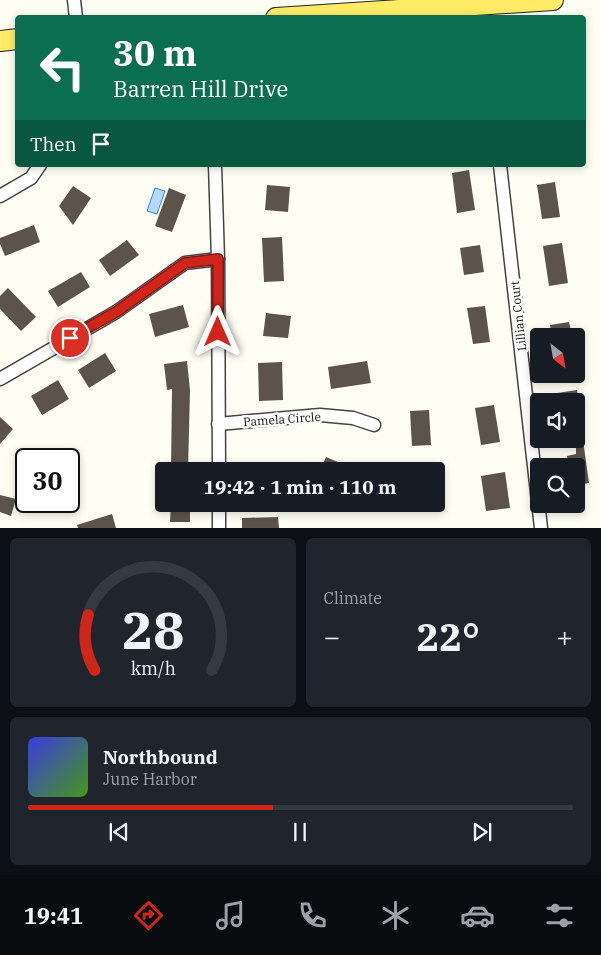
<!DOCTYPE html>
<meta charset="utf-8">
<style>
body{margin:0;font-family:"IBM Plex Serif",serif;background:#20242c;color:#f1f3f6;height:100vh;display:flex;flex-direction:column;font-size:19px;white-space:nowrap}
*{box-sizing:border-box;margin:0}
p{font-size:16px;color:#9ea1a6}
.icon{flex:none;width:28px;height:28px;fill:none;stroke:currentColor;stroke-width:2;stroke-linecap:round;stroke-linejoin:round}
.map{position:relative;height:528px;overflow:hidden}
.details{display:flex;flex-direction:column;gap:10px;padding:10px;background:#0d0f14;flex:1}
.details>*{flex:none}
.hud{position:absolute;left:15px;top:15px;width:571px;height:152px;border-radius:5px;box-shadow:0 2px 8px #0003;background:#0b6e4f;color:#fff;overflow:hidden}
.needle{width:32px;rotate:149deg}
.buttons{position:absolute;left:530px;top:328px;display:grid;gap:10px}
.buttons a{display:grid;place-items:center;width:55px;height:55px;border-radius:5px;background:#171b24;box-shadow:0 2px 8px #0003;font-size:25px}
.speed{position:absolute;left:15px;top:448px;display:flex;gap:10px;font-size:25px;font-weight:700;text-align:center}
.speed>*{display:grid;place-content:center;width:65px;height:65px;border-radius:50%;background:#171b24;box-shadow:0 2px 8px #0003;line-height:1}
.speed .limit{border:2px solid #111;border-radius:8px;background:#fff;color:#111}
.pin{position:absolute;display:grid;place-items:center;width:42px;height:42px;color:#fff;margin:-21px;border:2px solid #fff;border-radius:50%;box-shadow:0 1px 5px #0007}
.me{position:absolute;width:55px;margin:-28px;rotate:0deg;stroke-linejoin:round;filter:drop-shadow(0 0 4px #0008)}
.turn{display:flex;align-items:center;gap:18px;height:105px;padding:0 15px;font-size:22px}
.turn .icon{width:65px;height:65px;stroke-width:2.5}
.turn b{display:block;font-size:35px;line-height:42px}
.then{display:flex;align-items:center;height:48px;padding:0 15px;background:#0003;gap:10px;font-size:19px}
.big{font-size:38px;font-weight:800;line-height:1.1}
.details .card{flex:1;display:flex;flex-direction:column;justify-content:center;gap:8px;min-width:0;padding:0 18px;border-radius:8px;background:#20242c}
.details .dial{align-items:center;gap:0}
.dial svg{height:130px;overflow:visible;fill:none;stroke:#363941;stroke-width:7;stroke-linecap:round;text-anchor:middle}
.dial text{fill:#f1f3f6;stroke:none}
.song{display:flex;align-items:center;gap:15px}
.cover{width:60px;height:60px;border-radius:8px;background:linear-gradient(135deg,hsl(240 70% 55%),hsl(100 70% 35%))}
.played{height:5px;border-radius:2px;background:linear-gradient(90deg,#d0251a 45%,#363941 45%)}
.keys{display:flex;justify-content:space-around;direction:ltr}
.heat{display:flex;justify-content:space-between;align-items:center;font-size:28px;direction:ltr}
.details .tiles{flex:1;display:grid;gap:10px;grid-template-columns:1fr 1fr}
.card:last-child{grid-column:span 2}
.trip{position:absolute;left:155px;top:462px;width:290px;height:50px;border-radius:5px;background:#171b24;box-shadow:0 2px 8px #0003;font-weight:800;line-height:50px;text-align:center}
.menu{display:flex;height:80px;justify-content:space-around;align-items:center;background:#090b0e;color:#9ea1a6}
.menu .icon{width:35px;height:35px}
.menu .selected{color:#d0251a}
.menu b{font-size:22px;color:#f1f3f6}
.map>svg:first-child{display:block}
.water{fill:#b4d9fc;stroke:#3385da}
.building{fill:#5b534c}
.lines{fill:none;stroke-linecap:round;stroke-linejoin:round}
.street-casing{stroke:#444;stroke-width:15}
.primary-casing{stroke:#222;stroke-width:22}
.street{stroke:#fff;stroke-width:12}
.primary{stroke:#ffeb65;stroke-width:20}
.route-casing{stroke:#871811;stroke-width:12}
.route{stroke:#d0251a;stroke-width:9}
.labels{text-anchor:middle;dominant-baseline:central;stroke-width:5;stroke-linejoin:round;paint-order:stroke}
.street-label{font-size:12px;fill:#111;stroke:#fff}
</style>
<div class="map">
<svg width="601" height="528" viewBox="0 0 601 528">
<rect width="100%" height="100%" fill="#fffef5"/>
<path class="water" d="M155,188l10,3 -8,23 -10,-3z"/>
<g class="building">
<path d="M469,170l6,40 -18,3 -5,-40z"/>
<path d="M555,182l5,35 -18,2 -5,-34z"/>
<path d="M267,185l23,2 -2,25 -23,-2z"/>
<path d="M73,186l18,12 -18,27 -14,-19z"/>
<path d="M169,188l17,7 -14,37 -17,-6z"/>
<path d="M34,225l6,17 -35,14 -5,-12v-6z"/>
<path d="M282,237l2,44 -20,1 -2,-44z"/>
<path d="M127,240l12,15 -29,21 -11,-16z"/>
<path d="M562,243l6,40 -19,3 -6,-40z"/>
<path d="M480,245l4,27 -20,3 -4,-27z"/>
<path d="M81,272l9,15 -32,20 -10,-16z"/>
<path d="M8,288l28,29 -15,14 -21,-22v-13z"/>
<path d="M183,305l6,22 -34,10 -6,-23z"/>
<path d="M485,306l5,36 -17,2 -6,-36z"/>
<path d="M266,313l25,3 -3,22 -25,-2z"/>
<path d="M569,322l3,14h-20l-2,-11z"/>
<path d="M105,353l11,18 -27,17 -11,-18z"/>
<path d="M187,361l3,29 -2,81h-17l1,-82 -5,1 -3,-26z"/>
<path d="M367,361l4,22 -40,6 -3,-22z"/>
<path d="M282,362l1,38 -24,1 -1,-38z"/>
<path d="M58,380l11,19 -27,16 -11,-19z"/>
<path d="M577,390l2,11h-34l-1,-6z"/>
<path d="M494,405l6,37 -19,3 -6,-37z"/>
<path d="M429,410l2,35 -19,1 -2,-35z"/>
<path d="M0,417l13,12 -13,15z"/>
<path d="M576,440h7l6,43 -13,2v-19h-7l-2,-10 9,-2z"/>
<path d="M326,457l33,14h-39z"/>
<path d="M505,472l5,36 -24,3 -5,-35z"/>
<path d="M0,495l16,4 -5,17 -11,-4z"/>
<path d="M171,504h19v18h-20z"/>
<path d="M112,514l4,14h-38l-1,-3z"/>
<path d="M278,517l1,11h-37v-10z"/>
</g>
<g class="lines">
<g class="street-casing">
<g id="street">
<path d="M74,0l2,18"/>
<path d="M215,165l3,94 1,212"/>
<path d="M500,165l41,363"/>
<path d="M0,196l31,-18 9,-13"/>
<path d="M0,379l116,-67 69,-49 33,-4"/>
<path d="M218,424l102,-9 33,3 21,7"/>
<path d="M219,504v24"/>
</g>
</g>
<g class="primary-casing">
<g id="primary">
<path d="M276,18l277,-18"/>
<path d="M0,41l18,-2"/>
</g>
</g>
<use href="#street" class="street"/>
<use href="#primary" class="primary"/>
</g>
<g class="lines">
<g class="route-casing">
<path id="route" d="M70,338l46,-26 69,-49 33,-4v73"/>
</g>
<use href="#route" class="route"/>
</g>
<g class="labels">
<g class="street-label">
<text transform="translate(518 316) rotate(-96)">Lillian Court</text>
<text transform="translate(282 419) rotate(-4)">Pamela Circle</text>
</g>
</g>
</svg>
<div class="buttons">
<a><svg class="needle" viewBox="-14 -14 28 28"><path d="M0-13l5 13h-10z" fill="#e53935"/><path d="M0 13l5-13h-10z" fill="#9ea1a6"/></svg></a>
<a><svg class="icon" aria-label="sound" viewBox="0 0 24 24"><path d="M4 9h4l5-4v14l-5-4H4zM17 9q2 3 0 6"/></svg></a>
<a><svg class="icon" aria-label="search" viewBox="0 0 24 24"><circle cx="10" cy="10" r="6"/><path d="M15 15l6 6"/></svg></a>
</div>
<div class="speed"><div class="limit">30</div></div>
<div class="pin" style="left:70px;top:338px;background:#d93025"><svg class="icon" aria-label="arrive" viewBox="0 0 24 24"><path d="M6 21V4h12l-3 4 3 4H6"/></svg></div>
<svg class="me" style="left:218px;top:332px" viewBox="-20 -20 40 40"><path d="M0-17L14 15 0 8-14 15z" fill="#d0251a" stroke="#fff" stroke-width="4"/></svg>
<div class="trip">19:42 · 1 min · 110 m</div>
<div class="hud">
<div class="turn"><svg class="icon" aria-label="left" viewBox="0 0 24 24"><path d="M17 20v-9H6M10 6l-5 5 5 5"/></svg><div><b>30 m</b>Barren Hill Drive</div></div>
<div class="then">Then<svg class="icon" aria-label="arrive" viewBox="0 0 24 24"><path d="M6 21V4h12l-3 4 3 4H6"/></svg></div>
</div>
</div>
<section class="details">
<div class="tiles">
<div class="card dial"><svg viewBox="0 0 100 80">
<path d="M14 69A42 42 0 1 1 86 69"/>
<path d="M14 69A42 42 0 0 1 10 35" stroke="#d0251a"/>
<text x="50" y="56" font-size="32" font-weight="700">28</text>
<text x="50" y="72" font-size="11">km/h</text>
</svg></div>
<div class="card"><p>Climate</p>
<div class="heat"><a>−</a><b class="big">22°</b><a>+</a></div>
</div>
<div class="card">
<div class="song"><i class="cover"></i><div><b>Northbound</b><p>June Harbor</p></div></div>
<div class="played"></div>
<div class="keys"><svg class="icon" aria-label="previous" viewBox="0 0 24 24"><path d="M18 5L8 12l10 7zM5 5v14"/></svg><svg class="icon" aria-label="pause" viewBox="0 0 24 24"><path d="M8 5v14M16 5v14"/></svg><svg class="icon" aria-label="next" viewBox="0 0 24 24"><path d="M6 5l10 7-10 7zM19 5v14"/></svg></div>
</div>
</div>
</section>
<nav class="menu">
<b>19:41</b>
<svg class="icon selected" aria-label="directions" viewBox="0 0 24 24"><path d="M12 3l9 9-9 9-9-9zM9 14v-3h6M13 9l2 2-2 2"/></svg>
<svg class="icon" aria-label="music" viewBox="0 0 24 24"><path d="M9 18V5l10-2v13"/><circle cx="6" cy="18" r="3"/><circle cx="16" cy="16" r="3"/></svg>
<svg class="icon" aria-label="phone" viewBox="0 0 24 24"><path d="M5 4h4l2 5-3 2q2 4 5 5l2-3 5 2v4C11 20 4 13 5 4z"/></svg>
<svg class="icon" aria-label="climate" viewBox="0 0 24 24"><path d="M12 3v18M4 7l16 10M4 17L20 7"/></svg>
<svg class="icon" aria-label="car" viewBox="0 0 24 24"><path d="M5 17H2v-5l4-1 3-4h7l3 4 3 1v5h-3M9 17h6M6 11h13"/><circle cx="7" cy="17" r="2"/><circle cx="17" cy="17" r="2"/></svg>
<svg class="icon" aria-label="filters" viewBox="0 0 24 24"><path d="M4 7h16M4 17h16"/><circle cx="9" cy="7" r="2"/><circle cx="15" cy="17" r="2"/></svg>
</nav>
